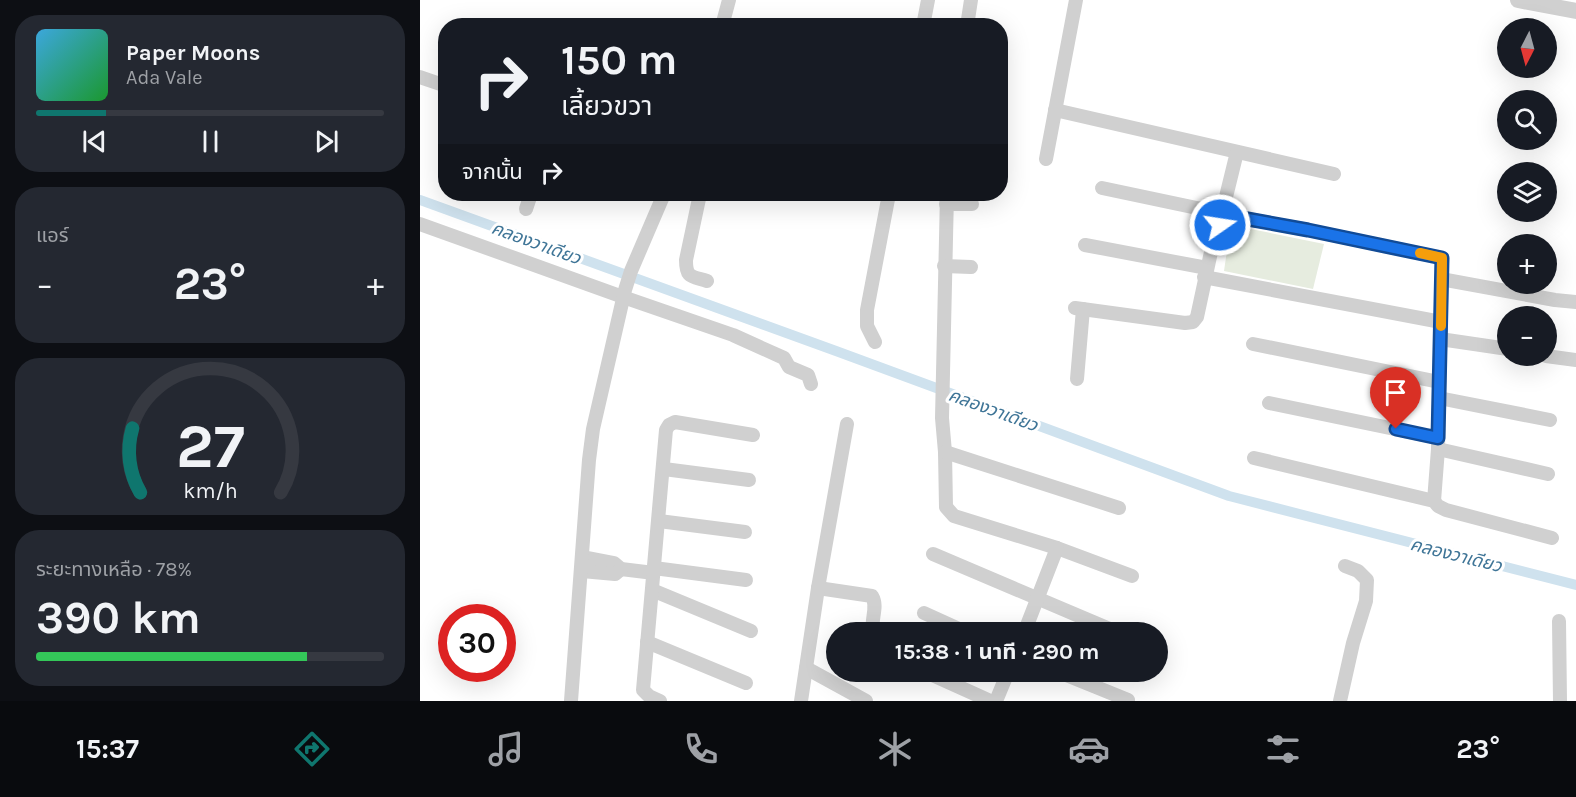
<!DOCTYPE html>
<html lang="th">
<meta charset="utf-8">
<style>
body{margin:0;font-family:Karla,"Noto Sans Thai",sans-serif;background:#242831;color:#f1f3f6;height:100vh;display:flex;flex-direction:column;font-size:22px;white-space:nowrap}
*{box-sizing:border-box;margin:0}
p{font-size:20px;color:#9ea1a6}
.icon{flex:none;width:33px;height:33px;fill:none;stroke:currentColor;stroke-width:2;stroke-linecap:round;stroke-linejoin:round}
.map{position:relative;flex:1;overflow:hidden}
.details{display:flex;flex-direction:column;gap:15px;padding:15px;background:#0d0f14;width:420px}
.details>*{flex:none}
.hud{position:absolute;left:18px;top:18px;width:570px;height:183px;border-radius:24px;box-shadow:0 6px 24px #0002;background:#171b24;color:#f1f3f6;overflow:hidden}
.needle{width:39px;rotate:186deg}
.controls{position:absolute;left:1077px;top:18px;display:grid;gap:12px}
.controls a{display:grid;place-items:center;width:60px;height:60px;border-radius:50%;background:#171b24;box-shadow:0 6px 24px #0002;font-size:30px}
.speed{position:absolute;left:18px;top:604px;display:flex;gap:12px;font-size:30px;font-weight:700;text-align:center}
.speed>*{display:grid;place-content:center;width:78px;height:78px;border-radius:50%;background:#171b24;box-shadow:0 6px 24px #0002;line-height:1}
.speed .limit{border:9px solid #d22;background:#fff;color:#111}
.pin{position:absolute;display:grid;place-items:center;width:51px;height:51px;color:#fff;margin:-62px -26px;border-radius:50% 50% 50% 0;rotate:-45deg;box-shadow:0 0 6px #0007}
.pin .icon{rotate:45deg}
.me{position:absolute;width:66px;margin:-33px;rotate:77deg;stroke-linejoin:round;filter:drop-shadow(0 0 4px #0008)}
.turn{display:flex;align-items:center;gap:21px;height:126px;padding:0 24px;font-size:27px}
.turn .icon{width:78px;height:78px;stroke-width:2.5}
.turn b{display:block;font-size:42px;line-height:51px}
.then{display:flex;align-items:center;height:57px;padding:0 24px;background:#0003;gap:12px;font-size:22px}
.big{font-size:45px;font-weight:700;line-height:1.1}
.details .tile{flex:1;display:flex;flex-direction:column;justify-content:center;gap:9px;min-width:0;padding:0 21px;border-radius:24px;background:#242831}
.details .dial{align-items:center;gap:0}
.dial svg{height:156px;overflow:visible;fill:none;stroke:#363941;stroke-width:7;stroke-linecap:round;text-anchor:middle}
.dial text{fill:#f1f3f6;stroke:none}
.song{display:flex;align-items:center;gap:18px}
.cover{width:72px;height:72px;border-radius:9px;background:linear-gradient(135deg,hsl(200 70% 55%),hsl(130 70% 35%))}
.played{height:6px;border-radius:3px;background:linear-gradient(90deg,#0f766e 20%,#363941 20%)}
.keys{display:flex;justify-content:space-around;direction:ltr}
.heat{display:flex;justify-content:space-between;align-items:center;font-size:33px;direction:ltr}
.charge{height:9px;border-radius:4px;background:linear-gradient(90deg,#34c759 78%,#363941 0)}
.trip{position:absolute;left:406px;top:622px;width:342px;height:60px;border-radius:30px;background:#171b24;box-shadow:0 6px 24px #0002;font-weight:700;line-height:60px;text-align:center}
.tabs{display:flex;height:96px;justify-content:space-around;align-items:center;background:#090b0e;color:#9ea1a6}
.tabs .icon{width:42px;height:42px}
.tabs .on{color:#0f766e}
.tabs b{font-size:27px;color:#f1f3f6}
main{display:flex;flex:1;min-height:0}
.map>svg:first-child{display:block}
.green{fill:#e6ecdf}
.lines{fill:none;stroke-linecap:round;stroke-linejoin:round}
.canal{stroke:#cfe2ee;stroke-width:10}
.minor{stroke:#d0d0d0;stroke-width:14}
.tertiary{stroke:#d0d0d0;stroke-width:16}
.route-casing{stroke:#114b97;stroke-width:15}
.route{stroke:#1a73e8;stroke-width:10}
.slow{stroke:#f59e0b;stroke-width:10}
.labels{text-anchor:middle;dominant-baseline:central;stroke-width:6;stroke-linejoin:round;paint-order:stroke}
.water-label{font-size:18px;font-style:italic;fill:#3f7597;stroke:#fff}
</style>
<main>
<section class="details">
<div class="tile">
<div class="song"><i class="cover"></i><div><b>Paper Moons</b><p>Ada Vale</p></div></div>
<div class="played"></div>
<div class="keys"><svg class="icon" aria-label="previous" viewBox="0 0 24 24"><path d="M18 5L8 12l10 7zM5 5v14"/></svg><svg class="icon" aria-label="pause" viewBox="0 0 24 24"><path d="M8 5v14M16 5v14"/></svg><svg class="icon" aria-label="next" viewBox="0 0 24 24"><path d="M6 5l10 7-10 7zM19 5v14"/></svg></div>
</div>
<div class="tile"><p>แอร์</p>
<div class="heat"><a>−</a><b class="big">23°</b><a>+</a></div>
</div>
<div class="tile dial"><svg viewBox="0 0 100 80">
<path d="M14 69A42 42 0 1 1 86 69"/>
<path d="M14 69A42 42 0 0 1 10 36" stroke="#0f766e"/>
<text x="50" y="56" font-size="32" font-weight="700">27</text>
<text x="50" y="72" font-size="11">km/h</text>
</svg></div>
<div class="tile"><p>ระยะทางเหลือ · 78%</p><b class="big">390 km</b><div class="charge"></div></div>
</section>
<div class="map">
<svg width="1156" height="701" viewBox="0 0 1156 701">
<rect width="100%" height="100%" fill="#fff"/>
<path class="green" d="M826,228l78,16 -11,45 -89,-18 5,-34 6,-6z"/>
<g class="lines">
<path class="canal" d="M0,200l416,151 393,145 347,89"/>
<g class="minor">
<path d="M302,26l7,-26"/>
<path d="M503,26l5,-26"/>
<path d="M547,26l4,-26"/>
<path d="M0,77l26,9"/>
<path d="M635,110l279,64"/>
<path d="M626,159l30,-159"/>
<path d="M682,188l109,23"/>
<path d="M280,194l-14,66c0,18 5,16 21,21"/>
<path d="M527,194l-5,224 3,34 1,55 8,9 103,32 75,28"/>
<path d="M526,204h26"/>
<circle cx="801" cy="215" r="10"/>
<path d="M804,205l13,-53"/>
<path d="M106,209l5,-15"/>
<path d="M811,216l77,14 134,28 -4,191 -4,52"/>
<path d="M0,224l203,73 110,38 51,23 5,9 19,8 3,9"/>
<path d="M665,245l122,23"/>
<path d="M524,266l27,1"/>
<path d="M784,277l237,45"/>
<path d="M1021,279l114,21 21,2"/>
<path d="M655,308l110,15 8,-1 4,-5 20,-93"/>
<path d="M1020,339l68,10"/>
<path d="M455,342l-8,-16v-16l22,-116"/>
<path d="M833,344l186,38"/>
<path d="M1126,356l30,4"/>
<path d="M657,379l6,-70"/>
<path d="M1019,398l111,22"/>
<path d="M849,403l169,35"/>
<path d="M1018,449l110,25"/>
<path d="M525,452l174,56"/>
<path d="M834,458l180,43 4,5 8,4 106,28"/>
<path d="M244,469l85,11"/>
<path d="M239,521l86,11"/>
<path d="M513,554l186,79"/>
<path d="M163,557l31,6 7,6 33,4"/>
<path d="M234,568l92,12"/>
<path d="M162,571l33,3 6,-5"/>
<path d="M398,588l54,8c7,12 -3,25 2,37"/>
<path d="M232,590l99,41"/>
<path d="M504,613l44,20"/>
<path d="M1139,621l1,80"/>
<path d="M604,633l33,-85"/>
<path d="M227,642l99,41"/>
<path d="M386,668l60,33"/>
<path d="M506,672l64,29"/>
<path d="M639,672l69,28"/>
<path d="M151,701l18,-241 4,-31 32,-139 6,-19 33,-77"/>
<path d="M240,701l-11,-5 -6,-6 23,-260 3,-5 6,-3 78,13"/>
<path d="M381,701l17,-113 29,-164"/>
<path d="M576,701l12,-29"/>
<path d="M920,701l13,-58 13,-42 1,-21 -9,-9 -13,-5"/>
</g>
<path class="tertiary" d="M1098,0l58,11"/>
</g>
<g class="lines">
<g class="route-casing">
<path id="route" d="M800,225l6,-1 5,-8 77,14 134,28 -4,180 -42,-9"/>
</g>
<use href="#route" class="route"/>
<path class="slow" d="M1000,253l22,5 -1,68"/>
</g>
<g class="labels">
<g class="water-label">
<text transform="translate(116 243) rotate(20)">คลองวาเดียว</text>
<text transform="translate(573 410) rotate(20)">คลองวาเดียว</text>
<text transform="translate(1036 555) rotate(14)">คลองวาเดียว</text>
</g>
</g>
</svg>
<div class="controls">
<a><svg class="needle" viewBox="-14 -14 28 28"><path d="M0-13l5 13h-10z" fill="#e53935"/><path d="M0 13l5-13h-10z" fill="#9ea1a6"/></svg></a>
<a><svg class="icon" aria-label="search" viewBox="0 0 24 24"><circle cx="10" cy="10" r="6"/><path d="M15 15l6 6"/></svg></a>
<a><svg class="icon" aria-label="layers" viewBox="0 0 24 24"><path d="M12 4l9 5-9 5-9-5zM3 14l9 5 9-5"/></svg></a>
<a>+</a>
<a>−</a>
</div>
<div class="speed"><div class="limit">30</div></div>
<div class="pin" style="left:976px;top:429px;background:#d93025"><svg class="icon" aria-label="arrive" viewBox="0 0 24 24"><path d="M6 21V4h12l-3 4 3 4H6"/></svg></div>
<svg class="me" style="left:800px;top:225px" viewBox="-20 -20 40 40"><circle r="17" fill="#1a73e8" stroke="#fff" stroke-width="3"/><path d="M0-11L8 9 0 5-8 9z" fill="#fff"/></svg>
<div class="trip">15:38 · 1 นาที · 290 m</div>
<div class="hud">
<div class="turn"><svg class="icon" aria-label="right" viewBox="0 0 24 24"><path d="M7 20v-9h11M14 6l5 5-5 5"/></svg><div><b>150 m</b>เลี้ยวขวา</div></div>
<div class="then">จากนั้น<svg class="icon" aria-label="right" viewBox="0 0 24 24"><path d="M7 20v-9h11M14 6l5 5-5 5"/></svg></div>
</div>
</div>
</main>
<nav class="tabs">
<b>15:37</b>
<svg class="icon on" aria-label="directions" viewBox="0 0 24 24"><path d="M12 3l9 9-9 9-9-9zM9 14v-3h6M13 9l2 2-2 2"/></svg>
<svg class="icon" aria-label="music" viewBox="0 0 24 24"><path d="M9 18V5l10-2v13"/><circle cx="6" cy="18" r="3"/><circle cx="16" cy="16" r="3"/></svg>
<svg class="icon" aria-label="phone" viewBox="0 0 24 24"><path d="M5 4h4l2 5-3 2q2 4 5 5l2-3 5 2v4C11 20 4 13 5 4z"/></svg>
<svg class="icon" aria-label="climate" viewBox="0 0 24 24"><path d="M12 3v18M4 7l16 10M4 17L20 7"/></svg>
<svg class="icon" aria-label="car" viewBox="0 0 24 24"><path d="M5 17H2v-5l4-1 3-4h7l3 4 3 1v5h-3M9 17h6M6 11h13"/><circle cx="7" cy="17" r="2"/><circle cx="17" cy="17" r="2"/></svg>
<svg class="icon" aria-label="filters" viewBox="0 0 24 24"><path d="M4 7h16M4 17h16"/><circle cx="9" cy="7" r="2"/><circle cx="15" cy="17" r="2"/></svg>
<b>23°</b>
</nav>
